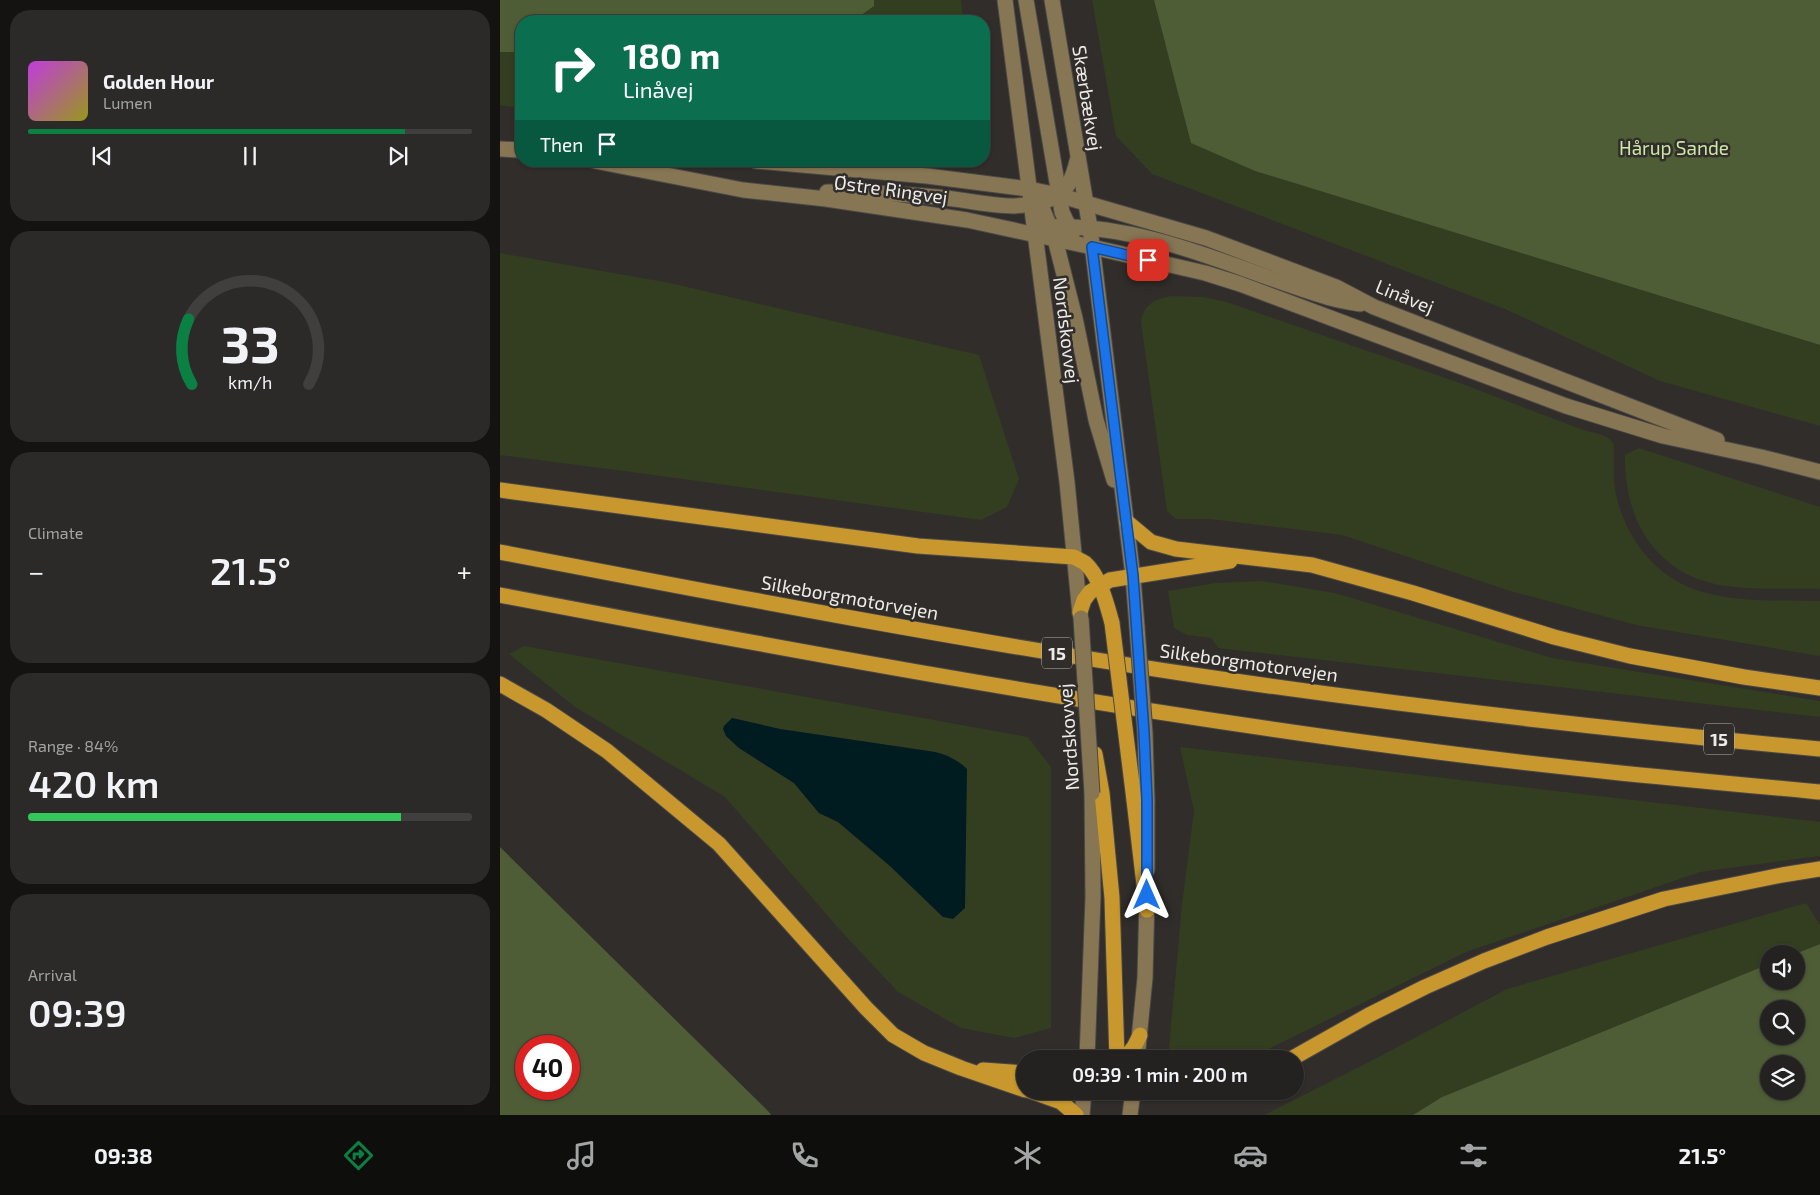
<!DOCTYPE html>
<meta charset="utf-8">
<style>
body{margin:0;font-family:"Exo 2",sans-serif;background:#2c2a29;color:#f1f3f6;height:100vh;display:flex;flex-direction:column;font-size:19px;white-space:nowrap}
*{box-sizing:border-box;margin:0}
p{font-size:16px;color:#a3a4a5}
.icon{flex:none;width:28px;height:28px;fill:none;stroke:currentColor;stroke-width:2;stroke-linecap:round;stroke-linejoin:round}
.map{position:relative;flex:1;overflow:hidden}
.panel{display:flex;flex-direction:column;gap:10px;padding:10px;background:#141312;width:500px}
.panel>*{flex:none}
.guide{position:absolute;left:15px;top:15px;width:475px;height:152px;border-radius:20px;box-shadow:0 1px 4px #0004,0 0 0 1px #413f3e;background:#0b6e4f;color:#fff;overflow:hidden}
.buttons{position:absolute;left:1260px;top:945px;display:grid;gap:10px}
.buttons a{display:grid;place-items:center;width:45px;height:45px;border-radius:50%;background:#242220;box-shadow:0 1px 4px #0004,0 0 0 1px #413f3e;font-size:25px}
.speed{position:absolute;left:15px;top:1035px;display:flex;gap:10px;font-size:25px;font-weight:700;text-align:center}
.speed>*{display:grid;place-content:center;width:65px;height:65px;border-radius:50%;background:#242220;box-shadow:0 1px 4px #0004,0 0 0 1px #413f3e;line-height:1}
.speed .limit{border:8px solid #d22;background:#fff;color:#111}
.pin{position:absolute;display:grid;place-items:center;width:42px;height:42px;color:#fff;margin:-21px;border-radius:10px;box-shadow:0 2px 8px #0006}
.me{position:absolute;width:55px;margin:-28px;rotate:0deg;stroke-linejoin:round;filter:drop-shadow(0 0 4px #0008)}
.turn{display:flex;align-items:center;gap:18px;height:105px;padding:0 25px;font-size:22px}
.turn .icon{width:65px;height:65px;stroke-width:2.5}
.turn b{display:block;font-size:35px;line-height:42px}
.then{display:flex;align-items:center;height:48px;padding:0 25px;background:#0003;gap:10px;font-size:19px}
.big{font-size:38px;font-weight:600;line-height:1.1}
.panel .tile{flex:1;display:flex;flex-direction:column;justify-content:center;gap:8px;min-width:0;padding:0 18px;border-radius:20px;background:#2c2a29}
.panel .dial{align-items:center;gap:0}
.dial svg{height:130px;overflow:visible;fill:none;stroke:#413f3e;stroke-width:7;stroke-linecap:round;text-anchor:middle}
.dial text{fill:#f1f3f6;stroke:none}
.song{display:flex;align-items:center;gap:15px}
.cover{width:60px;height:60px;border-radius:8px;background:linear-gradient(135deg,hsl(290 70% 55%),hsl(60 70% 35%))}
.played{height:5px;border-radius:2px;background:linear-gradient(90deg,#0b8043 85%,#413f3e 85%)}
.keys{display:flex;justify-content:space-around;direction:ltr}
.heat{display:flex;justify-content:space-between;align-items:center;font-size:28px;direction:ltr}
.charge{height:8px;border-radius:4px;background:linear-gradient(90deg,#34c759 84%,#413f3e 0)}
.trip{position:absolute;left:516px;top:1050px;width:288px;height:50px;border-radius:25px;background:#242220;box-shadow:0 1px 4px #0004,0 0 0 1px #413f3e;font-weight:600;line-height:50px;text-align:center}
.menu{display:flex;height:80px;justify-content:space-around;align-items:center;background:#0e0e0d;color:#a3a4a5}
.menu .icon{width:35px;height:35px}
.menu .current{color:#0b8043}
.menu b{font-size:22px;color:#f1f3f6}
main{display:flex;flex:1;min-height:0}
.map>svg:first-child{display:block}
.green{fill:#333e21;fill-rule:evenodd}
.forest{fill:#4e5d36;fill-rule:evenodd}
.water{fill:#001c21}
.lines{fill:none;stroke-linecap:round;stroke-linejoin:round}
.secondary-casing{stroke:#4b4846;stroke-width:17}
.highway-casing{stroke:#4b4846;stroke-width:17}
.secondary{stroke:#877654;stroke-width:15}
.highway{stroke:#c8982e;stroke-width:15}
.secondary-bridge-casing{stroke:#4b4846;stroke-width:17;stroke-linecap:butt}
.highway-bridge-casing{stroke:#4b4846;stroke-width:17;stroke-linecap:butt}
.secondary-bridge{stroke:#877654;stroke-width:15}
.highway-bridge{stroke:#c8982e;stroke-width:15}
.route-casing{stroke:#114b97;stroke-width:12}
.route{stroke:#1a73e8;stroke-width:9}
.labels{text-anchor:middle;dominant-baseline:central;stroke-width:5;stroke-linejoin:round;paint-order:stroke}
.shield{fill:#302d2a;stroke:#b4b2b0;stroke-width:1}
.shield-label{font-size:18px;font-weight:bold;fill:#edebe9}
.street-label{font-size:19px;fill:#edebe9;stroke:#302d2a}
.park-label{font-size:19px;fill:#cde7a4;stroke:#302d2a}
</style>
<main>
<section class="panel">
<div class="tile">
<div class="song"><i class="cover"></i><div><b>Golden Hour</b><p>Lumen</p></div></div>
<div class="played"></div>
<div class="keys"><svg class="icon" aria-label="previous" viewBox="0 0 24 24"><path d="M18 5L8 12l10 7zM5 5v14"/></svg><svg class="icon" aria-label="pause" viewBox="0 0 24 24"><path d="M8 5v14M16 5v14"/></svg><svg class="icon" aria-label="next" viewBox="0 0 24 24"><path d="M6 5l10 7-10 7zM19 5v14"/></svg></div>
</div>
<div class="tile dial"><svg viewBox="0 0 100 80">
<path d="M14 69A42 42 0 1 1 86 69"/>
<path d="M14 69A42 42 0 0 1 12 29" stroke="#0b8043"/>
<text x="50" y="56" font-size="32" font-weight="700">33</text>
<text x="50" y="72" font-size="11">km/h</text>
</svg></div>
<div class="tile"><p>Climate</p>
<div class="heat"><a>−</a><b class="big">21.5°</b><a>+</a></div>
</div>
<div class="tile"><p>Range · 84%</p><b class="big">420 km</b><div class="charge"></div></div>
<div class="tile"><p>Arrival</p><b class="big">09:39</b></div>
</section>
<div class="map">
<svg width="1320" height="1115" viewBox="0 0 1320 1115">
<rect width="100%" height="100%" fill="#302d2a"/>
<g class="green">
<path d="M374,0h87l2,21h-110l21,-15z"/>
<path d="M592,0h62l38,143 63,28 565,174v81l-160,-45 -155,-72 -353,-135 -36,-38z"/>
<path d="M0,52h21v56l-21,-3z"/>
<path d="M0,253l170,30 309,72 40,124 -12,28 -26,13 -342,-47 -139,-18z"/>
<path d="M672,296l31,1 24,5 230,80 129,49c9,2 21,3 27,12 2,3 0,30 1,37 4,47 36,94 82,110 39,13 83,10 124,11v55l-184,-31 -129,-35 -165,-55 -132,-16h-34l-9,-8 -26,-189c3,-18 13,-23 31,-26z"/>
<path d="M1139,448l181,59v82c-28,-1 -57,1 -85,-2 -74,-6 -111,-61 -110,-132z"/>
<path d="M762,581l73,12 217,65 268,43v16l-602,-69 -7,-10 -24,-3 -13,-7 -6,-37 48,-8z"/>
<path d="M24,646l504,91 23,30v261l-37,10 -53,-10 -63,-36 -58,-62 -115,-133 -150,-90 -66,-53zM232,718l48,11 155,23 12,3 16,10 -20,152 -53,-51 -52,-44 -19,-9 -25,-30 -55,-35 -13,-12 -2,-10z"/>
<path d="M680,747l640,75v34l-120,16 -234,80 -218,107h-76l-3,-11 13,-144 12,-93z"/>
<path d="M1306,903l14,22v19l-25,10h-26v10l-327,133 -29,18h-149l105,-53 138,-73z"/>
</g>
<g class="forest">
<path d="M0,0h374v6l-21,15h-332v31h-21z"/>
<path d="M654,0h666v345l-565,-174 -64,-28z"/>
<path d="M0,847l269,265 2,3h-271zM26,1046h43v43h-43z"/>
<path d="M1320,944v171h-407l29,-18 327,-133v17h27l-1,-27zM1269,1009h27v27h-27zM1269,1064h27v27h-27z"/>
</g>
<path class="water" d="M232,718l48,11 155,23c12,3 23,8 32,17l-2,139 -12,11 -10,-2 -53,-51 -52,-44 -19,-9 -25,-30 -55,-35 -13,-12 -3,-7 1,-3z"/>
<g class="lines">
<g class="secondary-casing">
<g id="secondary">
<path d="M505,0l62,482 13,132"/>
<path d="M526,0l36,212 7,15 4,5"/>
<path d="M552,0l38,228 43,349 4,50"/>
<path d="M0,149l21,1"/>
<path d="M95,161l148,29 83,9 141,21 125,27 113,26 35,11 326,122 97,30 98,21 59,15"/>
<path d="M256,161l171,15 102,13 29,6 148,43 130,49 38,20 343,133"/>
<path d="M327,192c36,0 73,2 110,5 39,3 83,19 120,-1 12,-7 17,-22 20,-35"/>
<path d="M534,195l6,8 15,36 20,79 21,102 18,60"/>
<path d="M536,235c11,-12 23,-8 38,-8 90,4 171,46 256,71 9,3 20,4 30,6"/>
<path d="M647,800v70"/>
<path d="M587,1059l6,-162 -1,-104"/>
<path d="M637,1059l8,-81 2,-80"/>
<path d="M582,1115l2,-24"/>
<path d="M630,1115l3,-24"/>
</g>
</g>
<g class="highway-casing">
<g id="highway">
<path d="M0,490l418,56 156,11c3,2 8,4 11,6 15,13 22,42 27,60"/>
<path d="M627,522l24,20 25,7 136,16 101,28 141,44 76,19 114,21 76,11"/>
<path d="M0,552c235,45 470,90 707,125 204,30 408,53 613,72"/>
<path d="M0,595c299,57 598,112 900,152 139,19 280,32 420,45"/>
<path d="M580,612l4,-12 6,-8 20,-12 120,-19"/>
<path d="M0,684l46,26 61,41 112,93 147,164 27,27 31,18 37,15 64,22"/>
<path d="M595,754l7,39 10,105 5,161"/>
<path d="M634,800l13,110"/>
<path d="M624,1059l10,-12 6,-12"/>
<path d="M791,1059l78,-44 56,-28 59,-26 63,-24 117,-38 118,-24 38,-6"/>
<path d="M483,1070l42,3"/>
<path d="M530,1091l31,11 15,13"/>
<path d="M680,1091h13"/>
</g>
</g>
<use href="#secondary" class="secondary"/>
<use href="#highway" class="highway"/>
<g class="secondary-bridge-casing">
<g id="secondary-bridge">
<path d="M581,618l11,175"/>
<path d="M637,627l8,106 2,67"/>
</g>
</g>
<g class="highway-bridge-casing">
<path id="highway-bridge" d="M612,623l22,177"/>
</g>
<use href="#secondary-bridge" class="secondary-bridge"/>
<use href="#highway-bridge" class="highway-bridge"/>
</g>
<g class="lines">
<g class="route-casing">
<path id="route" d="M647,895v-95l-3,-67 -11,-157 -41,-329 56,13"/>
</g>
<use href="#route" class="route"/>
</g>
<g class="labels">
<g class="shield">
<rect x="542" y="637.5" width="30" height="31" rx="4"/>
<rect x="1204" y="723.5" width="30" height="31" rx="4"/>
</g>
<g class="shield-label">
<text x="557" y="653">15</text>
<text x="1219" y="739">15</text>
</g>
<g class="street-label">
<text transform="translate(588 98) rotate(81)">Skærbækvej</text>
<text transform="translate(391 189) rotate(8)">Østre Ringvej</text>
<text transform="translate(905 296) rotate(22)">Linåvej</text>
<text transform="translate(567 330) rotate(83)">Nordskovvej</text>
<text transform="translate(350 597) rotate(10)">Silkeborgmotorvejen</text>
<text transform="translate(749 662) rotate(8)">Silkeborgmotorvejen</text>
<text transform="translate(568 737) rotate(-94)">Nordskovvej</text>
</g>
<g class="park-label">
<text x="1174" y="147">Hårup Sande</text>
</g>
</g>
</svg>
<div class="buttons">
<a><svg class="icon" aria-label="sound" viewBox="0 0 24 24"><path d="M4 9h4l5-4v14l-5-4H4zM17 9q2 3 0 6"/></svg></a>
<a><svg class="icon" aria-label="search" viewBox="0 0 24 24"><circle cx="10" cy="10" r="6"/><path d="M15 15l6 6"/></svg></a>
<a><svg class="icon" aria-label="layers" viewBox="0 0 24 24"><path d="M12 4l9 5-9 5-9-5zM3 14l9 5 9-5"/></svg></a>
</div>
<div class="speed"><div class="limit">40</div></div>
<div class="pin" style="left:648px;top:260px;background:#d93025"><svg class="icon" aria-label="arrive" viewBox="0 0 24 24"><path d="M6 21V4h12l-3 4 3 4H6"/></svg></div>
<svg class="me" style="left:647px;top:895px" viewBox="-20 -20 40 40"><path d="M0-17L14 15 0 8-14 15z" fill="#1a73e8" stroke="#fff" stroke-width="4"/></svg>
<div class="trip">09:39 · 1 min · 200 m</div>
<div class="guide">
<div class="turn"><svg class="icon" aria-label="right" viewBox="0 0 24 24"><path d="M7 20v-9h11M14 6l5 5-5 5"/></svg><div><b>180 m</b>Linåvej</div></div>
<div class="then">Then<svg class="icon" aria-label="arrive" viewBox="0 0 24 24"><path d="M6 21V4h12l-3 4 3 4H6"/></svg></div>
</div>
</div>
</main>
<nav class="menu">
<b>09:38</b>
<svg class="icon current" aria-label="directions" viewBox="0 0 24 24"><path d="M12 3l9 9-9 9-9-9zM9 14v-3h6M13 9l2 2-2 2"/></svg>
<svg class="icon" aria-label="music" viewBox="0 0 24 24"><path d="M9 18V5l10-2v13"/><circle cx="6" cy="18" r="3"/><circle cx="16" cy="16" r="3"/></svg>
<svg class="icon" aria-label="phone" viewBox="0 0 24 24"><path d="M5 4h4l2 5-3 2q2 4 5 5l2-3 5 2v4C11 20 4 13 5 4z"/></svg>
<svg class="icon" aria-label="climate" viewBox="0 0 24 24"><path d="M12 3v18M4 7l16 10M4 17L20 7"/></svg>
<svg class="icon" aria-label="car" viewBox="0 0 24 24"><path d="M5 17H2v-5l4-1 3-4h7l3 4 3 1v5h-3M9 17h6M6 11h13"/><circle cx="7" cy="17" r="2"/><circle cx="17" cy="17" r="2"/></svg>
<svg class="icon" aria-label="filters" viewBox="0 0 24 24"><path d="M4 7h16M4 17h16"/><circle cx="9" cy="7" r="2"/><circle cx="15" cy="17" r="2"/></svg>
<b>21.5°</b>
</nav>
